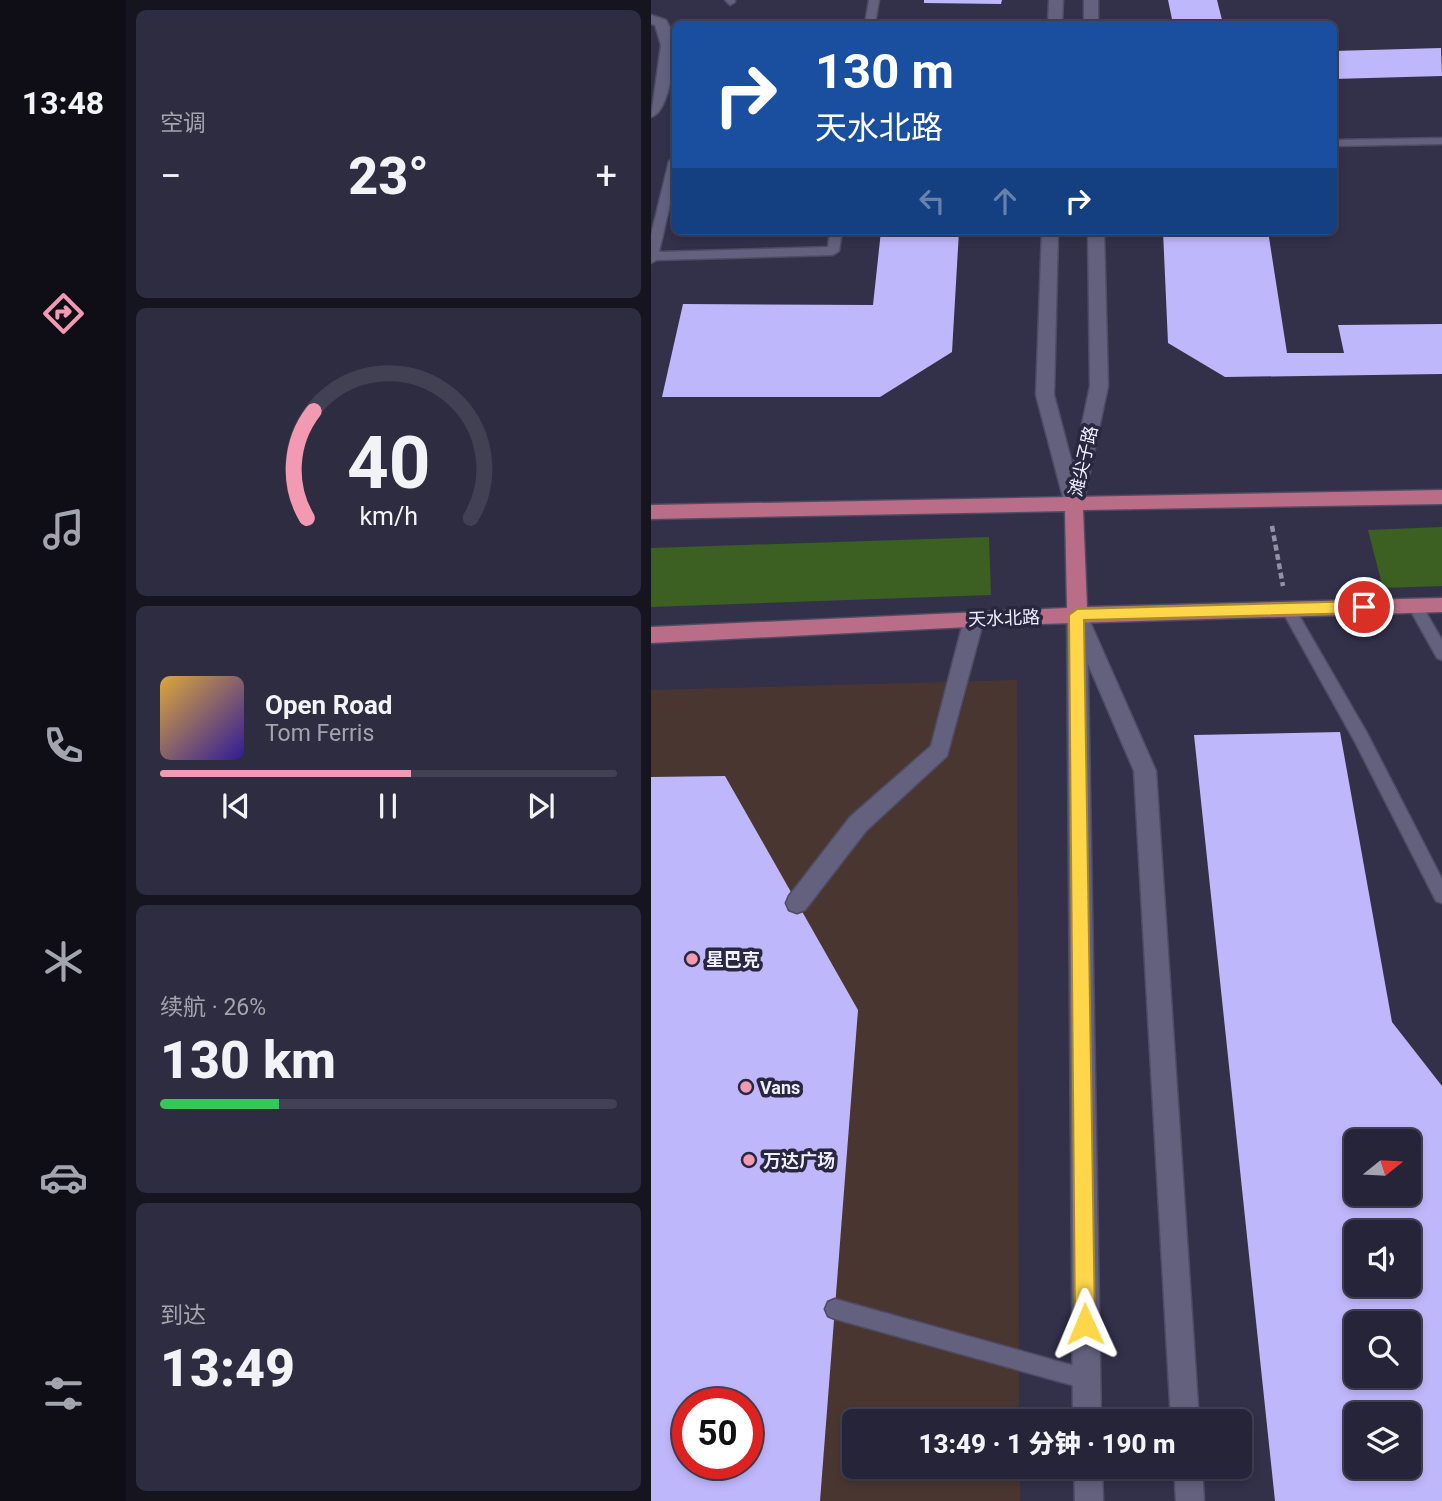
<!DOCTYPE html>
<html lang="zh">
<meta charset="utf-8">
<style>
body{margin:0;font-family:Roboto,"Noto Sans SC",sans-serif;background:#2e2c40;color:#f1f3f6;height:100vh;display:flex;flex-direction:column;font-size:26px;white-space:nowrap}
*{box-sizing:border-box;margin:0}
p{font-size:23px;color:#a4a4ae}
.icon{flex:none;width:38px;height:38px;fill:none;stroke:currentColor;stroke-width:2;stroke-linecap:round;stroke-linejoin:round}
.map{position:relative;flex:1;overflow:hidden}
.drawer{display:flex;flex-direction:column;gap:10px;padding:10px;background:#15141f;width:525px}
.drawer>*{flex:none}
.hud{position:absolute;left:21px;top:21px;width:665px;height:214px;border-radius:10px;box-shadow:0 4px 10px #0003,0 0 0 2px #424153;background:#1a4fa0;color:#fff;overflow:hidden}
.needle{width:46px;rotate:72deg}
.controls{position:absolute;left:693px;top:1129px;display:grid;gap:14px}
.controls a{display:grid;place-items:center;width:77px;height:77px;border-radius:10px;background:#262438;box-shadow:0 4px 10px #0003,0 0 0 2px #424153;font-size:35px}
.speed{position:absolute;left:21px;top:1388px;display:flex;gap:14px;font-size:35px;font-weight:700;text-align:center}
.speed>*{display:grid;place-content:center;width:91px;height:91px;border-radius:50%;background:#262438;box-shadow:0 4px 10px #0003,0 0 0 2px #424153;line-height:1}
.speed .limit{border:10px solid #d22;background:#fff;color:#111}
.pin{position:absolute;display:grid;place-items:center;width:60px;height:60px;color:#fff;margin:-30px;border:4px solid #fff;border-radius:50%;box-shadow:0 2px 7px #0007}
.me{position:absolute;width:77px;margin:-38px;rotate:359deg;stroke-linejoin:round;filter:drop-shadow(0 0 5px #0008)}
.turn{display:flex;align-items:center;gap:24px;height:147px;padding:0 28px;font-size:32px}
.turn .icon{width:91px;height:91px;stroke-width:2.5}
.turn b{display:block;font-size:49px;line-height:60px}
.lanes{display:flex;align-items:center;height:66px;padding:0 28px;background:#0003;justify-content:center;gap:35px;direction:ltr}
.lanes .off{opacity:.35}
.big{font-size:52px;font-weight:800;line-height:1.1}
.drawer .tile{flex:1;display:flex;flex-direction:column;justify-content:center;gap:10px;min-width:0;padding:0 24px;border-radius:10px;background:#2e2c40}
.drawer .dial{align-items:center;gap:0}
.dial svg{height:182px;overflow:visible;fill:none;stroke:#424153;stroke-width:7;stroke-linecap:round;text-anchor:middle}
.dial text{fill:#f1f3f6;stroke:none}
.song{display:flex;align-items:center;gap:21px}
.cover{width:84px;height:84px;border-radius:10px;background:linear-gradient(135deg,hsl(40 70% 55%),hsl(250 70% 35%))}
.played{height:7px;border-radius:4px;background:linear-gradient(90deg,#f19ab2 55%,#424153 55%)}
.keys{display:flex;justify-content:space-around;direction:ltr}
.heat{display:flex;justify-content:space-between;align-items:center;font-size:38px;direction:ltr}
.charge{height:10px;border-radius:5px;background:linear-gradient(90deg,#34c759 26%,#424153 0)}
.trip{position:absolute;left:191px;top:1409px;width:410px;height:70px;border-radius:10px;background:#262438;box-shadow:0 4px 10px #0003,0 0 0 2px #424153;font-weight:800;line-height:70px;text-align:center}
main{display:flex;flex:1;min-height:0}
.menu{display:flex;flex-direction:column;width:126px;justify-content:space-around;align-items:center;background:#0f0e16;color:#a4a4ae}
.menu .icon{width:49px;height:49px}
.menu .active{color:#f19ab2}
.menu b{font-size:32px;color:#f1f3f6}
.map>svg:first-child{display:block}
.commercial{fill:#4a3631;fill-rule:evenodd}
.green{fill:#3c6022}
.building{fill:#bfb7fb;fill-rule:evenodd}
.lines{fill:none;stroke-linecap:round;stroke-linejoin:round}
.service-casing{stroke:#4e4b62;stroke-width:3}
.pedestrian-casing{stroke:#4e4b62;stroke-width:3}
.minor-casing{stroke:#4e4b62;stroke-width:3}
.secondary-casing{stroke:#4e4b62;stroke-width:3}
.primary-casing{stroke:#4e4b62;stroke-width:3}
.path{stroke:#9391a7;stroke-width:4.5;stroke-dasharray:6 3.5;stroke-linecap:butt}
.service{fill:#64617f;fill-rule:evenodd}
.pedestrian{fill:#64617f;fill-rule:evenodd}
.minor{fill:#64617f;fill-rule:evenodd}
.secondary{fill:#64617f;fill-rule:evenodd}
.primary{fill:#b96d86;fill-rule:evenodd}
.route{fill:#ffd54a;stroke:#a68a30;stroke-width:2}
.poi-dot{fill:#f19ab2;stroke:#292640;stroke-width:2.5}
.labels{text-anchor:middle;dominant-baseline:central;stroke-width:7;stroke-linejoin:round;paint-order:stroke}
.street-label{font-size:18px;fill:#efedff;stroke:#292640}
.poi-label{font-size:18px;font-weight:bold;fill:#efedff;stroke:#292640;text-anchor:start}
</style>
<main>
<nav class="menu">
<b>13:48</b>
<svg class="icon active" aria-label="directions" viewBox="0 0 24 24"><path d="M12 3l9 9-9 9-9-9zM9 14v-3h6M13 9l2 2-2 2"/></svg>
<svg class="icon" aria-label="music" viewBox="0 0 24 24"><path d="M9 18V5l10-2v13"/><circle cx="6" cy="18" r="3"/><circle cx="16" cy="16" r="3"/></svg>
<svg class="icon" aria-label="phone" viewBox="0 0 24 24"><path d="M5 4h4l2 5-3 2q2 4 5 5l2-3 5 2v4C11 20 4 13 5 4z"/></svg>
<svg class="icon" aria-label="climate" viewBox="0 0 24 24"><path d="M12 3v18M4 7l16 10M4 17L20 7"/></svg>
<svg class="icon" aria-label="car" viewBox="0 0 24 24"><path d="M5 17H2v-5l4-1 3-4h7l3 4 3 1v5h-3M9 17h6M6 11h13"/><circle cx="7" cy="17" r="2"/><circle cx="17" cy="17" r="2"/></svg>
<svg class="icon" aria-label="filters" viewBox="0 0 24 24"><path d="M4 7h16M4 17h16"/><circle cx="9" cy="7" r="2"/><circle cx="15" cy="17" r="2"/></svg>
</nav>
<section class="drawer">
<div class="tile"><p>空调</p>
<div class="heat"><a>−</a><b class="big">23°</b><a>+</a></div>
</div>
<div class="tile dial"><svg viewBox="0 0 100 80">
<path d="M14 69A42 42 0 1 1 86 69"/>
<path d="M14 69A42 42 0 0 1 17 22" stroke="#f19ab2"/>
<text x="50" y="56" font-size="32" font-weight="700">40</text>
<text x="50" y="72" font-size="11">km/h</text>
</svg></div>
<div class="tile">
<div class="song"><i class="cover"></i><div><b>Open Road</b><p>Tom Ferris</p></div></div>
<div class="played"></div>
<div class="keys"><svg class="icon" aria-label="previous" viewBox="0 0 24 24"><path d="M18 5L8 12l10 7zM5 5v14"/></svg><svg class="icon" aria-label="pause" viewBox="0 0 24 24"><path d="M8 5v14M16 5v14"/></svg><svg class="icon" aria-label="next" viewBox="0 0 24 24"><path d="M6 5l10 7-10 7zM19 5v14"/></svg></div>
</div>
<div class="tile"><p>续航 · 26%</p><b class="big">130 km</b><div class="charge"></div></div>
<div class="tile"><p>到达</p><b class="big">13:49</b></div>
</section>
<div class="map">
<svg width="791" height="1501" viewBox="0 0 791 1501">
<rect width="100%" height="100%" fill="#33304a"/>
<path class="commercial" d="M366,680l2,741h-165v45l166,1v34h-369v-811zM37,1404h59v59h-59z"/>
<g class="green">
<path d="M791,527v59l-59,2 -15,-58z"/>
<path d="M338,537l2,58 -340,12v-59z"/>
</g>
<g class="building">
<path d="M273,0h78l-1,4 -77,-1z"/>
<path d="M517,0h49l6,24h-50z"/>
<path d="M790,48l1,28 -109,3v-28z"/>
<path d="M230,231h78l-7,121 -72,45h-218l21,-93 190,1z"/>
<path d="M512,231h105l19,122h57l-6,-28 104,-1v50l-217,3 -57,-34z"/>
<path d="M689,732l52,290 50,64v415h-167l-81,-766zM705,1141h53v53h-53zM705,1232h53v52h-53zM705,1323h53v53h-53zM705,1414h53v52h-53z"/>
<path d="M74,776l133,234 -38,491h-169v-724zM37,1404h59v59h-59z"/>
</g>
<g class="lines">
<g class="service-casing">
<g id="service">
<path d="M74,0h10v2l-5,3z"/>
<path d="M218,0h10l-4,24h-10z"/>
<path d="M791,138v6l-109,2v-6z"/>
<path d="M24,158v24l-16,70 169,-5 2,-16h12l-3,20 -6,4 -176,5 -6,3v-28l18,-74z"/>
<path d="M764,600l5,2 22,38v20l-5,-2 -29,-52z"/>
<path d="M637,603l5,2 74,128 75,146v24l-6,-2 -81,-159 -74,-133z"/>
<path d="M184,1299l251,70 7,3 3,7 -3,7 -7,3 -251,-70 -7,-3 -3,-7 3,-7z"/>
</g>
</g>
<g class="pedestrian-casing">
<path id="pedestrian" d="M323,611l7,3 3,5 -37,137 -81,75 -61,79 -8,3 -8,-3 -3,-7 3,-7 61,-79 81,-71 33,-127 3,-5z"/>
</g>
<g class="minor-casing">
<g id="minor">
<path d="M398,0h14l-1,24h-14z"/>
<rect x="433" y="0" width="14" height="24"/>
<path d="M0,15l15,5c4,7 9,18 9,26 0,17 -7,67 -24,71l10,-72 -6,-20 -4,-1z"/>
<path d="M391,231h16l-4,164 19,72 17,-81 -2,-155h16l4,155 -25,119 -2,5h-14l-2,-5 -29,-110z"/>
<path d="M426,607l7,3 3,5 69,156 43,650h-28l-37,-650 -67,-156 3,-5z"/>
<path d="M523,1466h28l2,35h-28z"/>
</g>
</g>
<g class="secondary-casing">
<g id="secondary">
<path d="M426,607l7,3 3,5 14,806h-28l-6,-806 3,-5z"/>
<path d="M423,1466h28l1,35h-28z"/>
</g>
</g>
<g class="primary-casing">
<path id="primary" d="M791,490v14l-359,6 4,97 355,-9v14l-435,13 -356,18v-16l416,-19 -2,-97 -414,8v-14z"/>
</g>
<path class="path" d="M621,526l11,60"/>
<use href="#service" class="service"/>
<use href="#pedestrian" class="pedestrian"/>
<use href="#minor" class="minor"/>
<use href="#secondary" class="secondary"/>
<use href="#primary" class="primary"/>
</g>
<path class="route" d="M713,601l7,6 -7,6 -280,7 11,704 -3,7 -7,3 -7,-3 -3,-7 -6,-709 8,-6z"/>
<g class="poi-dot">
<circle cx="41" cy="959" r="7"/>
<circle cx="95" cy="1087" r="7"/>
<circle cx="98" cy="1160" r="7"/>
</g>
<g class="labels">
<g class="street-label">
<text transform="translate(432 461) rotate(-77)">滩尖子路</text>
<text transform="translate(353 618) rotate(-2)">天水北路</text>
</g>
<g class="poi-label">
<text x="55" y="959">星巴克</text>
<text x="109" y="1087">Vans</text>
<text x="112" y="1160">万达广场</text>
</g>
</g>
</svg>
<div class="controls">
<a><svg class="needle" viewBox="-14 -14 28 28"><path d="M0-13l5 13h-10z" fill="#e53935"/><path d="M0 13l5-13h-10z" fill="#a4a4ae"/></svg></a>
<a><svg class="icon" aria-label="sound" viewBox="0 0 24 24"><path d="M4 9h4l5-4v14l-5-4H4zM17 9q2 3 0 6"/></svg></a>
<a><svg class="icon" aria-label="search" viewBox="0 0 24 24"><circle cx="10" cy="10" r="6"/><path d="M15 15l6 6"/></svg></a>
<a><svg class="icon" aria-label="layers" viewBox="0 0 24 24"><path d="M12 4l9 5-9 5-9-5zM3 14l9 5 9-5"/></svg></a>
</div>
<div class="speed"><div class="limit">50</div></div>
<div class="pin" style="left:713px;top:607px;background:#d93025"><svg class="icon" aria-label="arrive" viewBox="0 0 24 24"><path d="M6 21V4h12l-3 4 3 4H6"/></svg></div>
<svg class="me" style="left:434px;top:1324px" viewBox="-20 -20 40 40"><path d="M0-17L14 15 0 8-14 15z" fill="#ffd54a" stroke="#fff" stroke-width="4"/></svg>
<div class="trip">13:49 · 1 分钟 · 190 m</div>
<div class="hud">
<div class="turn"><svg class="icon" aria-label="right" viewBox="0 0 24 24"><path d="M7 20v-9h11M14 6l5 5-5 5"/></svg><div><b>130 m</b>天水北路</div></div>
<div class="lanes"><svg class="icon off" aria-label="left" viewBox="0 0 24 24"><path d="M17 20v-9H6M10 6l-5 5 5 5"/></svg><svg class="icon off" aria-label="ahead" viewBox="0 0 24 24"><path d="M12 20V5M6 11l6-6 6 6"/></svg><svg class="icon" aria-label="right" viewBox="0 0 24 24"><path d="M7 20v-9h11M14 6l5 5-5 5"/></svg></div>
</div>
</div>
</main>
